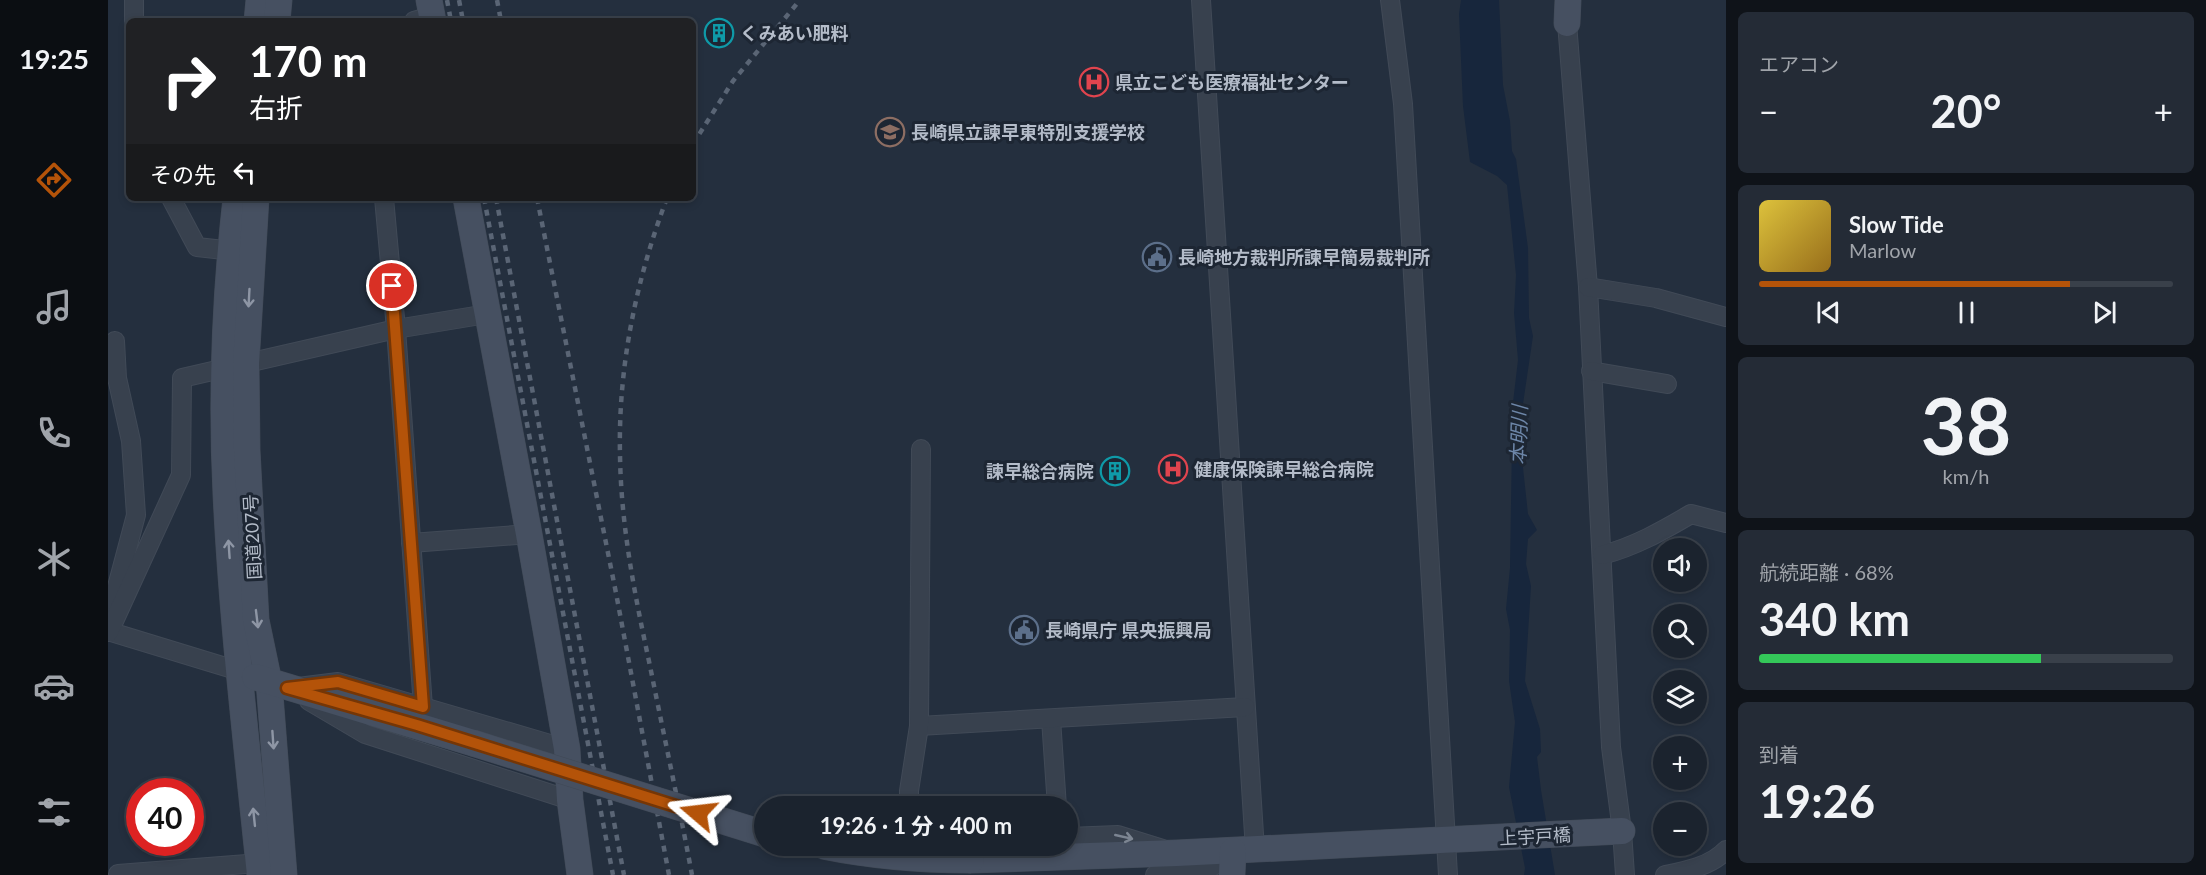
<!DOCTYPE html>
<html lang="ja">
<meta charset="utf-8">
<style>
body{margin:0;font-family:Lato,"Noto Sans JP",sans-serif;background:#242b36;color:#f1f3f6;height:100vh;display:flex;flex-direction:column;font-size:22px;white-space:nowrap}
*{box-sizing:border-box;margin:0}
p{font-size:20px;color:#a0a4aa}
.icon{flex:none;width:33px;height:33px;fill:none;stroke:currentColor;stroke-width:2;stroke-linecap:round;stroke-linejoin:round}
.map{position:relative;flex:1;overflow:hidden}
.panel{display:flex;flex-direction:column;gap:12px;padding:12px;background:#0f1319;width:480px}
.panel>*{flex:none}
.guide{position:absolute;left:18px;top:18px;width:570px;height:183px;border-radius:9px;box-shadow:0 3px 9px #0003,0 0 0 2px #39404a;background:#202124;color:#fff;overflow:hidden}
.buttons{position:absolute;left:1545px;top:538px;display:grid;gap:12px}
.buttons a{display:grid;place-items:center;width:54px;height:54px;border-radius:50%;background:#1b232e;box-shadow:0 3px 9px #0003,0 0 0 2px #39404a;font-size:30px}
.speed{position:absolute;left:18px;top:778px;display:flex;gap:12px;font-size:30px;font-weight:700;text-align:center}
.speed>*{display:grid;place-content:center;width:78px;height:78px;border-radius:50%;background:#1b232e;box-shadow:0 3px 9px #0003,0 0 0 2px #39404a;line-height:1}
.speed .limit{border:9px solid #d22;background:#fff;color:#111}
.pin{position:absolute;display:grid;place-items:center;width:51px;height:51px;color:#fff;margin:-26px;border:3px solid #fff;border-radius:50%;box-shadow:0 2px 6px #0007}
.me{position:absolute;width:66px;margin:-33px;rotate:287deg;stroke-linejoin:round;filter:drop-shadow(0 0 4px #0008)}
.turn{display:flex;align-items:center;gap:21px;height:126px;padding:0 24px;font-size:27px}
.turn .icon{width:78px;height:78px;stroke-width:2.5}
.turn b{display:block;font-size:42px;line-height:51px}
.then{display:flex;align-items:center;height:57px;padding:0 24px;background:#0003;gap:12px;font-size:22px}
.big{font-size:45px;font-weight:700;line-height:1.1}
.panel .widget{flex:1;display:flex;flex-direction:column;justify-content:center;gap:9px;min-width:0;padding:0 21px;border-radius:9px;background:#242b36}
.panel .dial{align-items:center;gap:0}
.dial b{font-size:78px;line-height:1}
.song{display:flex;align-items:center;gap:18px}
.cover{width:72px;height:72px;border-radius:9px;background:linear-gradient(135deg,hsl(50 70% 55%),hsl(40 70% 35%))}
.played{height:6px;border-radius:3px;background:linear-gradient(90deg,#b45309 75%,#39404a 75%)}
.keys{display:flex;justify-content:space-around;direction:ltr}
.heat{display:flex;justify-content:space-between;align-items:center;font-size:33px;direction:ltr}
.charge{height:9px;border-radius:4px;background:linear-gradient(90deg,#34c759 68%,#39404a 0)}
.trip{position:absolute;left:646px;top:796px;width:324px;height:60px;border-radius:30px;background:#1b232e;box-shadow:0 3px 9px #0003,0 0 0 2px #39404a;font-weight:700;line-height:60px;text-align:center}
main{display:flex;flex:1;min-height:0}
.tabs{display:flex;flex-direction:column;width:108px;justify-content:space-around;align-items:center;background:#0b0e12;color:#a0a4aa}
.tabs .icon{width:42px;height:42px}
.tabs .active{color:#b45309}
.tabs b{font-size:27px;color:#f1f3f6}
.map>svg:first-child{display:block}
.water{fill:#17263c}
.lines{fill:none;stroke-linecap:round;stroke-linejoin:round}
.street-casing{stroke:#414a57;stroke-width:20}
.secondary-casing{stroke:#414a57;stroke-width:27}
.street{stroke:#38414e;stroke-width:18}
.secondary{stroke:#465061;stroke-width:26}
.rail{stroke:#5a6575;stroke-width:4.5;stroke-dasharray:6 6;stroke-linecap:butt}
.secondary-bridge-casing{stroke:#414a57;stroke-width:27;stroke-linecap:butt}
.secondary-bridge{stroke:#465061;stroke-width:26}
.oneway{stroke:#8e96a5}
.oneway2{stroke:#7c8592}
.route-casing{stroke:#753606;stroke-width:15}
.route{stroke:#b45309;stroke-width:10}
.labels{text-anchor:middle;dominant-baseline:central;stroke-width:6;stroke-linejoin:round;paint-order:stroke}
.poi-label{font-size:18px;font-weight:bold;fill:#b4bcc9;stroke:#1d2633;text-anchor:start}
.street-label{font-size:18px;fill:#b4bcc9;stroke:#1d2633}
.water-label{font-size:20px;font-style:italic;fill:#6d86a8;stroke:#1d2633}
</style>
<main>
<nav class="tabs">
<b>19:25</b>
<svg class="icon active" aria-label="directions" viewBox="0 0 24 24"><path d="M12 3l9 9-9 9-9-9zM9 14v-3h6M13 9l2 2-2 2"/></svg>
<svg class="icon" aria-label="music" viewBox="0 0 24 24"><path d="M9 18V5l10-2v13"/><circle cx="6" cy="18" r="3"/><circle cx="16" cy="16" r="3"/></svg>
<svg class="icon" aria-label="phone" viewBox="0 0 24 24"><path d="M5 4h4l2 5-3 2q2 4 5 5l2-3 5 2v4C11 20 4 13 5 4z"/></svg>
<svg class="icon" aria-label="climate" viewBox="0 0 24 24"><path d="M12 3v18M4 7l16 10M4 17L20 7"/></svg>
<svg class="icon" aria-label="car" viewBox="0 0 24 24"><path d="M5 17H2v-5l4-1 3-4h7l3 4 3 1v5h-3M9 17h6M6 11h13"/><circle cx="7" cy="17" r="2"/><circle cx="17" cy="17" r="2"/></svg>
<svg class="icon" aria-label="filters" viewBox="0 0 24 24"><path d="M4 7h16M4 17h16"/><circle cx="9" cy="7" r="2"/><circle cx="15" cy="17" r="2"/></svg>
</nav>
<div class="map">
<svg width="1618" height="875" viewBox="0 0 1618 875">
<rect width="100%" height="100%" fill="#242f3e"/>
<path class="water" d="M1353,0h38l4,85 7,36 2,30 4,8 12,89 1,70 4,18 -14,95 9,83 9,16 -9,9 -2,25 5,22 -6,95 15,48 1,23 -4,5 4,33 14,85h-31l1,-7 -16,-81 6,-65 -6,-41 1,-51 -4,-21 4,-41 2,-127 -2,-13 8,-68 -4,-47 2,-38 -9,-90 -10,-9 -27,-14 -7,-56 -4,-92z"/>
<g class="lines">
<g class="street-casing">
<g id="street">
<path d="M1093,0l54,850"/>
<path d="M1282,0l13,104 45,771"/>
<path d="M26,21v-21"/>
<path d="M306,21l18,-5"/>
<path d="M1459,23l21,264 23,460 11,84 3,44"/>
<path d="M63,198l26,49 45,5"/>
<path d="M276,198l12,131 27,378"/>
<path d="M1480,287l68,11 70,19"/>
<path d="M1483,371l76,13"/>
<path d="M303,543l118,-9"/>
<path d="M1494,555c32,-8 60,-24 89,-41l35,9"/>
<path d="M6,605v-7l22,-83 -5,-74 -14,-63 -2,-37"/>
<path d="M0,631l131,40"/>
<path d="M1,632l72,-157 1,-97 214,-49 91,-15"/>
<path d="M190,687l40,-5 229,67"/>
<path d="M201,701l56,33 205,66"/>
<path d="M943,719l6,88"/>
<path d="M811,726l326,-19"/>
<path d="M801,807v-16l10,-65 2,-277"/>
<path d="M960,837l50,-2 45,14"/>
<path d="M10,874l140,-11"/>
<path d="M1047,875l50,-3 28,-21"/>
<path d="M1557,875c21,-4 46,-9 61,-25"/>
</g>
</g>
<g class="secondary-casing">
<g id="secondary">
<path d="M321,0l4,21"/>
<path d="M149,21l2,-21"/>
<path d="M169,21l2,-21"/>
<path d="M1459,23l1,-23"/>
<path d="M128,198c-11,98 -15,198 -10,296 6,127 21,254 34,381"/>
<path d="M148,198l-10,166 1,86 9,170 13,62 15,193"/>
<path d="M358,198l63,336 38,215 3,51 10,75"/>
<path d="M147,677l218,66"/>
<path d="M863,860l206,-7 445,-22"/>
<path d="M1124,875l1,-24"/>
</g>
</g>
<use href="#street" class="street"/>
<use href="#secondary" class="secondary"/>
<g class="rail">
<path d="M339,0l4,21"/>
<path d="M351,0l4,21"/>
<path d="M389,0l4,21"/>
<path d="M585,144l40,-63 67,-81"/>
<path d="M376,198l129,677"/>
<path d="M388,198l128,677"/>
<path d="M429,198l79,395 53,282"/>
<path d="M559,198c-31,82 -49,169 -47,257 1,72 15,141 30,211 14,70 29,139 42,209"/>
</g>
<g class="secondary-bridge-casing">
<g id="secondary-bridge">
<path d="M365,743l292,91"/>
<path d="M715,846c49,10 98,14 148,14"/>
</g>
</g>
<use href="#secondary-bridge" class="secondary-bridge"/>
</g>
<defs><path id="oneway-shaft" d="M-6 0H5M1.5-3L5.5 0L1.5 3" fill="none" stroke-width="1.6" stroke-linecap="round" stroke-linejoin="round" transform="scale(1.5)"/></defs>
<g class="oneway">
<use href="#oneway-shaft" transform="translate(141 298) rotate(93)"/>
<use href="#oneway-shaft" transform="translate(121 549) rotate(-94)"/>
<use href="#oneway-shaft" transform="translate(149 619) rotate(83)"/>
<use href="#oneway-shaft" transform="translate(165 740) rotate(86)"/>
<use href="#oneway-shaft" transform="translate(146 817) rotate(-96)"/>
</g>
<use class="oneway2" href="#oneway-shaft" transform="translate(1016 837) rotate(13)"/>
<g class="lines">
<g class="route-casing">
<path id="route" d="M284,286l31,421 -85,-25 -51,6 130,37 281,88"/>
</g>
<use href="#route" class="route"/>
</g>
<defs>
<g id="building-ring" transform="scale(1.5)"><circle r="9.5" fill="#1d2633" stroke="#0f9aa8" stroke-width="1.5"/><path d="M-4-6H4V6H1V3H-1V6H-4ZM-2.5-4.3h1.7v1.8h-1.7ZM.8-4.3h1.7v1.8H.8ZM-2.5-1h1.7V.8h-1.7ZM.8-1h1.7V.8H.8Z" fill="#0f9aa8"/></g>
<g id="hospital-ring" transform="scale(1.5)"><circle r="9.5" fill="#1d2633" stroke="#e0444e" stroke-width="1.5"/><path d="M-5-5h3v3.5h4V-5h3V5h-3V1.5h-4V5h-3Z" fill="#e0444e"/></g>
<g id="school-ring" transform="scale(1.5)"><circle r="9.5" fill="#1d2633" stroke="#8d6e63" stroke-width="1.5"/><path d="M0-5L7-2L0 1L-7-2ZM-4 1L0 2.5L4 1V4Q0 6-4 4Z" fill="#8d6e63"/></g>
<g id="civic-ring" transform="scale(1.5)"><circle r="9.5" fill="#1d2633" stroke="#5c6f8a" stroke-width="1.5"/><path d="M-.6-6.5H3V-4.5H.6V-3L4-1V1h2V6H-6V1h2V-1L-.6-3ZM-1.2 2.5V6h2.4V2.5Z" fill="#5c6f8a"/></g>
</defs>
<g fill-rule="evenodd">
<use href="#building-ring" x="611" y="33"/>
<use href="#hospital-ring" x="986" y="82"/>
<use href="#school-ring" x="782" y="132"/>
<use href="#civic-ring" x="1049" y="257"/>
<use href="#hospital-ring" x="1065" y="469"/>
<use href="#building-ring" x="1007" y="471"/>
<use href="#civic-ring" x="916" y="630"/>
</g>
<g class="labels">
<g class="poi-label">
<text x="632" y="33">くみあい肥料</text>
<text x="1007" y="82">県立こども医療福祉センター</text>
<text x="803" y="132">長崎県立諫早東特別支援学校</text>
<text x="1070" y="257">長崎地方裁判所諫早簡易裁判所</text>
<text x="1086" y="469">健康保険諫早総合病院</text>
<text x="986" y="471" text-anchor="end">諫早総合病院</text>
<text x="937" y="630">長崎県庁 県央振興局</text>
</g>
<g class="street-label">
<text transform="translate(144 537) rotate(-93)">国道207号</text>
<text transform="translate(1427 836) rotate(-3)">上宇戸橋</text>
</g>
<g class="water-label">
<text transform="translate(1410 435) rotate(-88)">本明川</text>
</g>
</g>
</svg>
<div class="buttons">
<a><svg class="icon" aria-label="sound" viewBox="0 0 24 24"><path d="M4 9h4l5-4v14l-5-4H4zM17 9q2 3 0 6"/></svg></a>
<a><svg class="icon" aria-label="search" viewBox="0 0 24 24"><circle cx="10" cy="10" r="6"/><path d="M15 15l6 6"/></svg></a>
<a><svg class="icon" aria-label="layers" viewBox="0 0 24 24"><path d="M12 4l9 5-9 5-9-5zM3 14l9 5 9-5"/></svg></a>
<a>+</a>
<a>−</a>
</div>
<div class="speed"><div class="limit">40</div></div>
<div class="pin" style="left:284px;top:286px;background:#d93025"><svg class="icon" aria-label="arrive" viewBox="0 0 24 24"><path d="M6 21V4h12l-3 4 3 4H6"/></svg></div>
<svg class="me" style="left:590px;top:813px" viewBox="-20 -20 40 40"><path d="M0-17L14 15 0 8-14 15z" fill="#b45309" stroke="#fff" stroke-width="4"/></svg>
<div class="trip">19:26 · 1 分 · 400 m</div>
<div class="guide">
<div class="turn"><svg class="icon" aria-label="right" viewBox="0 0 24 24"><path d="M7 20v-9h11M14 6l5 5-5 5"/></svg><div><b>170 m</b>右折</div></div>
<div class="then">その先<svg class="icon" aria-label="left" viewBox="0 0 24 24"><path d="M17 20v-9H6M10 6l-5 5 5 5"/></svg></div>
</div>
</div>
<section class="panel">
<div class="widget"><p>エアコン</p>
<div class="heat"><a>−</a><b class="big">20°</b><a>+</a></div>
</div>
<div class="widget">
<div class="song"><i class="cover"></i><div><b>Slow Tide</b><p>Marlow</p></div></div>
<div class="played"></div>
<div class="keys"><svg class="icon" aria-label="previous" viewBox="0 0 24 24"><path d="M18 5L8 12l10 7zM5 5v14"/></svg><svg class="icon" aria-label="pause" viewBox="0 0 24 24"><path d="M8 5v14M16 5v14"/></svg><svg class="icon" aria-label="next" viewBox="0 0 24 24"><path d="M6 5l10 7-10 7zM19 5v14"/></svg></div>
</div>
<div class="widget dial"><b>38</b><p>km/h</p></div>
<div class="widget"><p>航続距離 · 68%</p><b class="big">340 km</b><div class="charge"></div></div>
<div class="widget"><p>到着</p><b class="big">19:26</b></div>
</section>
</main>
